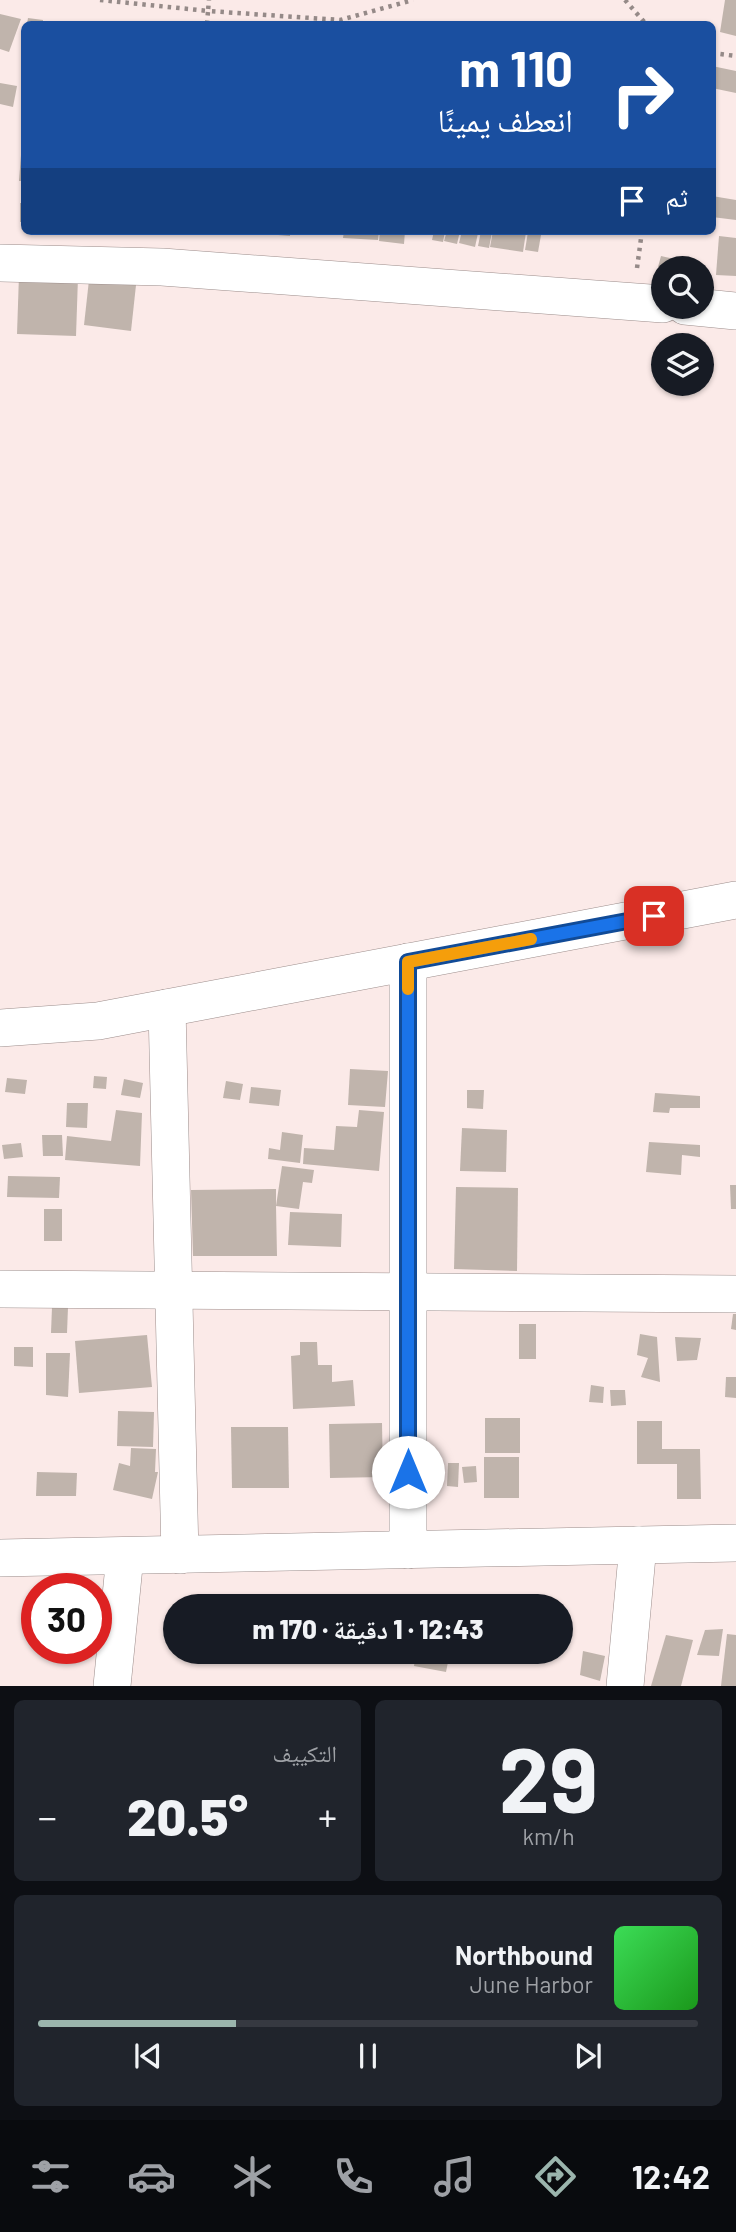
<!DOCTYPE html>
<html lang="ar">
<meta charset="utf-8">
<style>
body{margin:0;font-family:Barlow,"Noto Naskh Arabic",sans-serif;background:#20242c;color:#f1f3f6;direction:rtl;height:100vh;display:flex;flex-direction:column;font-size:26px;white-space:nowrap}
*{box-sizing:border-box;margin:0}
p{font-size:23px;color:#9ea1a6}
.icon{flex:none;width:38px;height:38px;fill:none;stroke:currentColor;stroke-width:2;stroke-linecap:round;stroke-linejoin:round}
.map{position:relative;height:1686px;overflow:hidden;direction:ltr}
.panel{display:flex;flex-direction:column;gap:14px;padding:14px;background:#0d0f14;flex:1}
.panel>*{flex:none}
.top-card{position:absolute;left:21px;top:21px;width:695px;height:214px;border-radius:10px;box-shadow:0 2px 5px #0004;direction:rtl;background:#1a4fa0;color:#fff;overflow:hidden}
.fabs{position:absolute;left:651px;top:256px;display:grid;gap:14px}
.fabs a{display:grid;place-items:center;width:63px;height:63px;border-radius:50%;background:#171b24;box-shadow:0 2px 5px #0004;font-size:35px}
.speed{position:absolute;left:21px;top:1573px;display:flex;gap:14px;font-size:35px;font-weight:700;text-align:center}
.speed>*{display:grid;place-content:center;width:91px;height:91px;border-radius:50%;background:#171b24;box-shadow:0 2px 5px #0004;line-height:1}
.speed .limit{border:10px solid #d22;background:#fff;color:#111}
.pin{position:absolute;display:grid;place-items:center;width:60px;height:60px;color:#fff;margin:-30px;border-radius:14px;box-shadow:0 4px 10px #0006}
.me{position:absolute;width:77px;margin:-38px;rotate:0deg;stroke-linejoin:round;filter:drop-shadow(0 0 5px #0008)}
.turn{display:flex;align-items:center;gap:24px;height:147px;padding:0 28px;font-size:32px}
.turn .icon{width:91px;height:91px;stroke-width:2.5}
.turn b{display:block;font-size:49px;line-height:60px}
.then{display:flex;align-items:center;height:66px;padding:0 28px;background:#0003;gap:14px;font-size:26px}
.big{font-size:52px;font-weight:800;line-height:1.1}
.panel .widget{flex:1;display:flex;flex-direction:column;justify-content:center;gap:10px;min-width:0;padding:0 24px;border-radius:10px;background:#20242c}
.panel .dial{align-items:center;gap:0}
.dial b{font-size:91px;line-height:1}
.song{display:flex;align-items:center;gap:21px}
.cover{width:84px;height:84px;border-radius:10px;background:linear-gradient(135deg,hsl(130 70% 55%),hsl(120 70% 35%))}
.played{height:7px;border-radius:4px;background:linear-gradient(90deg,#9bb5ad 30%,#363941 30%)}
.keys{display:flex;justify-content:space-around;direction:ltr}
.heat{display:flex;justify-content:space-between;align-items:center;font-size:38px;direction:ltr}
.panel .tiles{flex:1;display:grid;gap:14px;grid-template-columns:1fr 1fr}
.widget:last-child{grid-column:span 2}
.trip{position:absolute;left:163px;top:1594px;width:410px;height:70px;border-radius:35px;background:#171b24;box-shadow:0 2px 5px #0004;font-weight:800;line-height:70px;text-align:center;direction:rtl}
.tabs{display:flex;height:112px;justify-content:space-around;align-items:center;background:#090b0e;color:#9ea1a6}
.tabs .icon{width:49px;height:49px}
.tabs .active{color:#9bb5ad}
.tabs b{font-size:32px;color:#f1f3f6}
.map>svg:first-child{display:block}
.building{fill:#c0b4ac}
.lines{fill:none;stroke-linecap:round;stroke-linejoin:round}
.minor-casing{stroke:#9c8d8b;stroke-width:38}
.path{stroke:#958a88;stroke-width:4.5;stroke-dasharray:3.5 5;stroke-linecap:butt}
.minor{stroke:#fff;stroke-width:37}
.route-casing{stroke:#114b97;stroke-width:18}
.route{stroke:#1a73e8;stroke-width:12}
.slow{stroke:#f59e0b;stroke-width:12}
</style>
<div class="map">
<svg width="736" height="1686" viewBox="0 0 736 1686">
<rect width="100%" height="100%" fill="#fbeae8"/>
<g class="building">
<path d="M725,0h11v36l-16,-4z"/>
<path d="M0,14l21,5 -12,33 -9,-3z"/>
<path d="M28,18l15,2v4h-16z"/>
<path d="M712,66l24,5v22l-24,-5z"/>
<path d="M0,83l17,3 -4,21 -13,-3z"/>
<path d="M22,142h2v39h-5z"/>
<path d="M712,196l24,4v20l-24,-3z"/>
<rect x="20" y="203" width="4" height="19"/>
<path d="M254,231h36v5l-36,-3z"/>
<path d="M344,231h35l-1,9 -35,-2z"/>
<path d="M380,231h25l-1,13 -25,-3z"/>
<path d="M434,231h11l-2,11 -11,-2z"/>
<path d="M447,231h13l-3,13 -13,-3z"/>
<path d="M462,231l16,2 -3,14 -16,-4z"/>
<path d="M481,231l11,1 -3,16 -11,-2z"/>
<path d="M493,231l33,1 -3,20 -33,-5z"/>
<path d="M528,232l13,3 -3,17 -13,-2z"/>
<path d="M719,236l17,2v38l-20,-1z"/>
<path d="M661,256l44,10v2l-47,-1z"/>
<path d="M19,275l59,2 -2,59 -59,-2z"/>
<path d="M89,280l47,5 -5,46 -47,-6z"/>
<path d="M350,1069l38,2 -3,36 -37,-2z"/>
<path d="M94,1076l13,1 -1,12 -13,-1z"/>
<path d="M7,1078l20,2 -2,14 -20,-2z"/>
<path d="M124,1079l19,4 -3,15 -19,-3z"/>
<path d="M226,1081l17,3 -3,16 -17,-2z"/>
<path d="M251,1087l30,3 -2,16 -30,-3z"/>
<path d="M467,1090h17l-1,19 -16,-1z"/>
<path d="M655,1093l45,3v12h-30l-1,5 -16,-1z"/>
<path d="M67,1103h21l-1,25 -21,-1z"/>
<path d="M116,1110l26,3 -2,53 -75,-6 2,-24 44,5z"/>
<path d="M359,1110l25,2 -5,59 -76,-7 1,-16 30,2 2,-24 21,1z"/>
<path d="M462,1128l45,2 -1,42 -46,-1z"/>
<path d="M282,1132l21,3 -3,28 -32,-4 1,-11 11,2z"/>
<path d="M42,1135h20l1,21h-20z"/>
<path d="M649,1142l51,3v12l-18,-2 -1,20 -35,-3z"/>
<path d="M21,1143l2,14 -19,2 -2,-14z"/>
<path d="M282,1166l32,4 -2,13 -9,-1 -4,27 -23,-3 1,50h-84l-2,-66 85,-1v17z"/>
<path d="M8,1176l52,1 -1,21 -52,-1z"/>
<path d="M730,1185h6v24h-5z"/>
<path d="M456,1187l62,1 -1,83 -63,-2z"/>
<rect x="44" y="1209" width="18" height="32"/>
<path d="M290,1212l52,2 -1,33 -53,-2z"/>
<path d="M52,1307h16l-1,26h-16z"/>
<path d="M733,1314h3v16l-5,-1z"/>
<rect x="519" y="1324" width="17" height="35"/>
<path d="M640,1334l17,3 3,45 -19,-5 7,-19 -11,-3z"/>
<path d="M147,1335l5,52 -73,6 -4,-52z"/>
<path d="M675,1337l26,1 -4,22 -20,1z"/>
<path d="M300,1342h17l1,23h14v17l21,-2 2,26 -62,3 -2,-53 9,-1z"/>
<path d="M14,1347h19v20l-19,-1z"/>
<path d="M46,1353h24l-2,44 -22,-2z"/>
<path d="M726,1377h10v21l-11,-1z"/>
<path d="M591,1385l13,2 -1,16 -14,-1z"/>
<path d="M610,1390h15l1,15 -15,1z"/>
<path d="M118,1411l36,1 -1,35 -36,-1z"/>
<rect x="485" y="1418" width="35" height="35"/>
<path d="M637,1421h25v28h38l1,50h-24v-35h-40z"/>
<path d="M382,1423l1,54 -53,1 -1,-54z"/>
<path d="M231,1427h57l1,61h-57z"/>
<path d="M131,1448l25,1 -1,23h3l-6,27 -39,-9 6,-27 11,3z"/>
<rect x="484" y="1457" width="35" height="41"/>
<path d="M448,1463h11l-1,24 -11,-1z"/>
<path d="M476,1466l1,16 -13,1 -2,-16z"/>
<path d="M37,1472l40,1 -1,23h-40z"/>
<path d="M723,1629l-4,27 -22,-1 8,-25z"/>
<path d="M727,1634l9,1v51h-15z"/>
<path d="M666,1635l27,5 -12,46h-30z"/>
<path d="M583,1651l22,5 -5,25 -20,-6z"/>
<path d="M416,1652h34l-4,20 -32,-6z"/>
</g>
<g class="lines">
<g class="minor-casing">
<g id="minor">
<path d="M0,263l162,4 501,37"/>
<path d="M685,306l51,5"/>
<path d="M167,1008l13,547"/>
<path d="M0,1028l98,-7 638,-121"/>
<path d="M0,1289l736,5"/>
<path d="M408,1550v-588"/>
<path d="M0,1558l736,-15"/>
<path d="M112,1686l13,-130"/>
<path d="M625,1686l13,-141"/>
</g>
</g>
<g class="path">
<path d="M100,0l108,11 1,-11"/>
<path d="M625,0l21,24"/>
<path d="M207,24l1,-13 132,9 73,-20"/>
<path d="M712,53l24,3"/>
<path d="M637,268l5,-37"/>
</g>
<use href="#minor" class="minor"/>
</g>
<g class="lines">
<g class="route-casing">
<path id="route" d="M408,1472v-510l246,-46"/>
</g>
<use href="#route" class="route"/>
<path class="slow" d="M408,989v-27l123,-23"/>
</g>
</svg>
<div class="fabs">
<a><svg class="icon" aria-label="search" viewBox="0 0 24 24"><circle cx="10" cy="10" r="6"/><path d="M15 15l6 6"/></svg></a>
<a><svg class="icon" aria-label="layers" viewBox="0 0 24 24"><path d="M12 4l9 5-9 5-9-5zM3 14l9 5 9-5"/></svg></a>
</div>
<div class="speed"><div class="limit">30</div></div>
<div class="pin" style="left:654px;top:916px;background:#d93025"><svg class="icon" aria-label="arrive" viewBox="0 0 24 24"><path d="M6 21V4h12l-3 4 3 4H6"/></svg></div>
<svg class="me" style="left:408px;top:1472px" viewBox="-20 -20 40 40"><circle r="19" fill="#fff"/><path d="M0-13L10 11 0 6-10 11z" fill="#1a73e8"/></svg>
<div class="trip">12:43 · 1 دقيقة · 170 m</div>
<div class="top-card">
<div class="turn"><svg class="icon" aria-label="right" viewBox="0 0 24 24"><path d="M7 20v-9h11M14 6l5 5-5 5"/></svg><div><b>110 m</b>انعطف يمينًا</div></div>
<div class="then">ثم<svg class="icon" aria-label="arrive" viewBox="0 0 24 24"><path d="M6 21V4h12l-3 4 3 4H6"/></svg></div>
</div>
</div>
<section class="panel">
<div class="tiles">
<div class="widget dial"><b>29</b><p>km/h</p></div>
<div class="widget"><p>التكييف</p>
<div class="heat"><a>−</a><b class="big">20.5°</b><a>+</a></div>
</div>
<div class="widget">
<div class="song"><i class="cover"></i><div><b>Northbound</b><p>June Harbor</p></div></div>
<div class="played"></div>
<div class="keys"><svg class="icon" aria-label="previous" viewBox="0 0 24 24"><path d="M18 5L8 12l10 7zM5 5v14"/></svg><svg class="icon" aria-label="pause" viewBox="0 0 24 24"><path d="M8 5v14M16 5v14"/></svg><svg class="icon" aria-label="next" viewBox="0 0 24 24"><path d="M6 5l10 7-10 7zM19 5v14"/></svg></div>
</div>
</div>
</section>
<nav class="tabs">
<b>12:42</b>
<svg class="icon active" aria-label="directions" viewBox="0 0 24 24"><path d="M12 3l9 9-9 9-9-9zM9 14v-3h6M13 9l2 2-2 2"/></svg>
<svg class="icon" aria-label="music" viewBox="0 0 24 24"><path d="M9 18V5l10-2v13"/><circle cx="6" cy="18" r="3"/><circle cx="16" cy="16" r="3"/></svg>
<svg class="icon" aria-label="phone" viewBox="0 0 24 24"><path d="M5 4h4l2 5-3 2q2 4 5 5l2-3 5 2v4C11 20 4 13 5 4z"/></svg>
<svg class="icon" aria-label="climate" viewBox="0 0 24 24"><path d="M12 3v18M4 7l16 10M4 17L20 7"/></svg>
<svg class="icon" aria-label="car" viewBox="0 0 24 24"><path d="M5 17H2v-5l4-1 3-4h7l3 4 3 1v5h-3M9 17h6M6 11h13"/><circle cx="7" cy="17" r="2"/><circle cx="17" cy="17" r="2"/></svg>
<svg class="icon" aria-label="filters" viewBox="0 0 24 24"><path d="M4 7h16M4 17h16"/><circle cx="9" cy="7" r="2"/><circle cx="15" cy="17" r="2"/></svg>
</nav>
